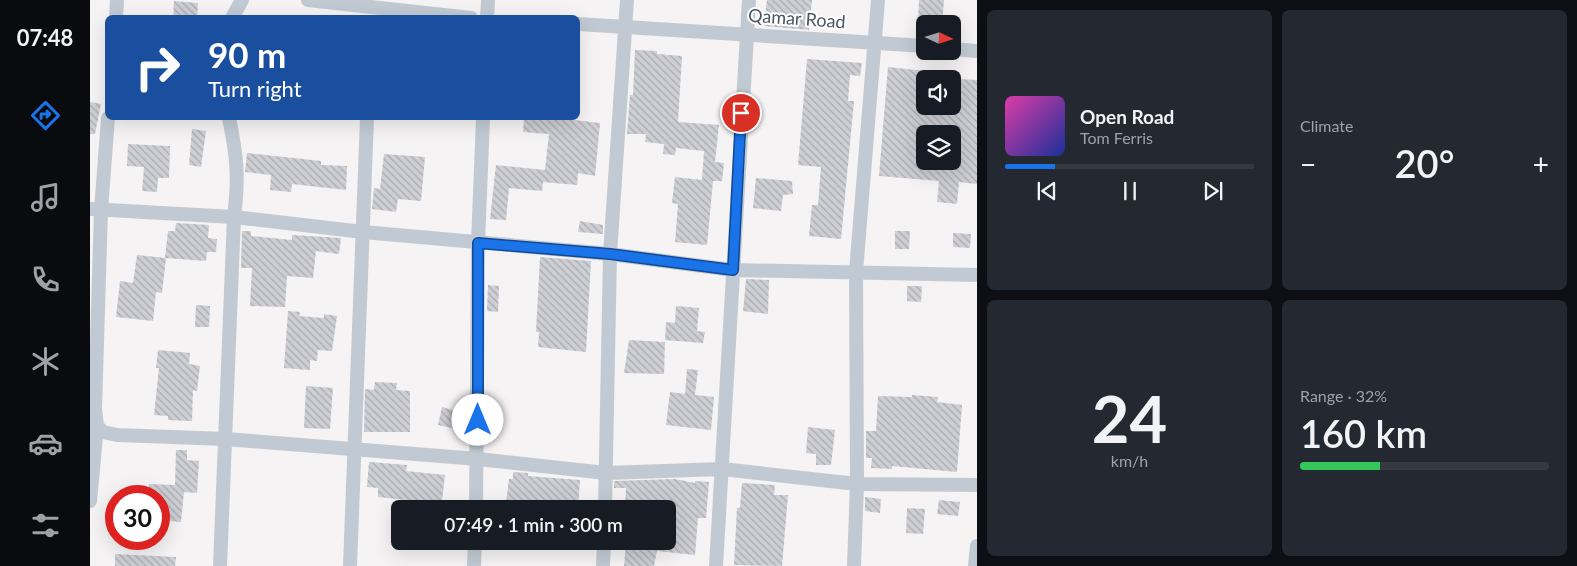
<!DOCTYPE html>
<meta charset="utf-8">
<style>
body{margin:0;font-family:Lato,sans-serif;background:#242831;color:#f1f3f6;height:100vh;display:flex;flex-direction:column;font-size:19px;white-space:nowrap}
*{box-sizing:border-box;margin:0}
p{font-size:16px;color:#9ea1a6}
.icon{flex:none;width:28px;height:28px;fill:none;stroke:currentColor;stroke-width:2;stroke-linecap:round;stroke-linejoin:round}
.map{position:relative;flex:1;overflow:hidden}
.details{display:flex;flex-direction:column;gap:10px;padding:10px;background:#0d0f14;width:600px}
.details>*{flex:none}
.hud{position:absolute;left:15px;top:15px;width:475px;height:105px;border-radius:8px;box-shadow:0 5px 20px #0002;background:#1a4fa0;color:#fff;overflow:hidden}
.needle{width:32px;rotate:94deg}
.controls{position:absolute;left:826px;top:15px;display:grid;gap:10px}
.controls a{display:grid;place-items:center;width:45px;height:45px;border-radius:8px;background:#171b24;box-shadow:0 5px 20px #0002;font-size:25px}
.speed{position:absolute;left:15px;top:485px;display:flex;gap:10px;font-size:25px;font-weight:700;text-align:center}
.speed>*{display:grid;place-content:center;width:65px;height:65px;border-radius:50%;background:#171b24;box-shadow:0 5px 20px #0002;line-height:1}
.speed .limit{border:8px solid #d22;background:#fff;color:#111}
.pin{position:absolute;display:grid;place-items:center;width:42px;height:42px;color:#fff;margin:-21px;border:2px solid #fff;border-radius:50%;box-shadow:0 1px 5px #0007}
.me{position:absolute;width:55px;margin:-28px;rotate:0deg;stroke-linejoin:round;filter:drop-shadow(0 0 4px #0008)}
.turn{display:flex;align-items:center;gap:18px;height:105px;padding:0 20px;font-size:22px}
.turn .icon{width:65px;height:65px;stroke-width:2.5}
.turn b{display:block;font-size:35px;line-height:42px}
.big{font-size:38px;font-weight:600;line-height:1.1}
.details .widget{flex:1;display:flex;flex-direction:column;justify-content:center;gap:8px;min-width:0;padding:0 18px;border-radius:8px;background:#242831}
.details .dial{align-items:center;gap:0}
.dial b{font-size:65px;line-height:1}
.song{display:flex;align-items:center;gap:15px}
.cover{width:60px;height:60px;border-radius:8px;background:linear-gradient(135deg,hsl(320 70% 55%),hsl(230 70% 35%))}
.played{height:5px;border-radius:2px;background:linear-gradient(90deg,#1a73e8 20%,#363941 20%)}
.keys{display:flex;justify-content:space-around;direction:ltr}
.heat{display:flex;justify-content:space-between;align-items:center;font-size:28px;direction:ltr}
.charge{height:8px;border-radius:4px;background:linear-gradient(90deg,#34c759 32%,#363941 0)}
.details .tiles{flex:1;display:grid;gap:10px;grid-template-columns:repeat(2,1fr)}
.trip{position:absolute;left:301px;top:500px;width:285px;height:50px;border-radius:8px;background:#171b24;box-shadow:0 5px 20px #0002;font-weight:600;line-height:50px;text-align:center}
main{display:flex;flex:1;min-height:0}
.dock{display:flex;flex-direction:column;width:90px;justify-content:space-around;align-items:center;background:#090b0e;color:#9ea1a6}
.dock .icon{width:35px;height:35px}
.dock .selected{color:#1a73e8}
.dock b{font-size:22px;color:#f1f3f6}
.map>svg:first-child{display:block}
.building{fill:url(#building-back-hatch);fill-rule:evenodd}
.lines{fill:none;stroke-linecap:round;stroke-linejoin:round}
.minor{stroke:#c1cad2;stroke-width:14}
.route-casing{stroke:#114b97;stroke-width:12}
.route{stroke:#1a73e8;stroke-width:9}
.labels{text-anchor:middle;dominant-baseline:central;stroke-width:4;stroke-linejoin:round;paint-order:stroke}
.street-label{font-size:18px;fill:#4a5661;stroke:#fff}
</style>
<main>
<nav class="dock">
<b>07:48</b>
<svg class="icon selected" aria-label="directions" viewBox="0 0 24 24"><path d="M12 3l9 9-9 9-9-9zM9 14v-3h6M13 9l2 2-2 2"/></svg>
<svg class="icon" aria-label="music" viewBox="0 0 24 24"><path d="M9 18V5l10-2v13"/><circle cx="6" cy="18" r="3"/><circle cx="16" cy="16" r="3"/></svg>
<svg class="icon" aria-label="phone" viewBox="0 0 24 24"><path d="M5 4h4l2 5-3 2q2 4 5 5l2-3 5 2v4C11 20 4 13 5 4z"/></svg>
<svg class="icon" aria-label="climate" viewBox="0 0 24 24"><path d="M12 3v18M4 7l16 10M4 17L20 7"/></svg>
<svg class="icon" aria-label="car" viewBox="0 0 24 24"><path d="M5 17H2v-5l4-1 3-4h7l3 4 3 1v5h-3M9 17h6M6 11h13"/><circle cx="7" cy="17" r="2"/><circle cx="17" cy="17" r="2"/></svg>
<svg class="icon" aria-label="filters" viewBox="0 0 24 24"><path d="M4 7h16M4 17h16"/><circle cx="9" cy="7" r="2"/><circle cx="15" cy="17" r="2"/></svg>
</nav>
<div class="map">
<svg width="887" height="566" viewBox="0 0 887 566">
<defs>
<pattern id="building-back-hatch" width="6" height="6" patternUnits="userSpaceOnUse" patternTransform="scale(1.25)"><rect width="6" height="6" fill="#cdcfd5"/><path d="M-1 5l2 2M0 0l6 6M5-1l2 2" fill="none" stroke="#a8abb0"/></pattern>
</defs>
<rect width="100%" height="100%" fill="#f5f3f3"/>
<g class="building">
<path d="M677,0h45l-3,30 -45,-4z"/>
<path d="M829,0h25l-2,24h-24z"/>
<path d="M84,1l24,2 -1,15h-24z"/>
<path d="M545,50l22,1v3l25,2 -4,66 41,3 -4,37 9,1 -2,18h-9l-6,64 -32,-3 3,-38 -6,-1 3,-26 27,3 2,-29 -28,-3 -1,7 -12,-1 1,-10 -19,-2 1,-8h-19l3,-39h3z"/>
<path d="M717,59l55,4 -2,13 -10,-1 -2,26h6l-13,138 -32,-3 3,-31h6l3,-38 -23,-2z"/>
<path d="M798,67l37,4v35h32l2,-27 18,1v104l-18,-2 -2,22 -20,-2 2,-21 -60,-5zM835,134h30l-2,27h-28z"/>
<path d="M0,102l11,2 -6,30h-5z"/>
<path d="M434,118h50v2l26,3 -5,53 -17,-3 -1,12 -34,-3 -1,9 -33,-3 -3,32 -16,-1 6,-54 49,5 4,-36 -26,-2z"/>
<path d="M102,129l14,2 -5,36 -12,-2z"/>
<path d="M38,144l42,2 -1,32h-11l-1,14 -15,-1 2,-24 -17,-1z"/>
<path d="M157,153l74,8v4l26,1 -1,24 -54,-6 -1,8 -21,-2 1,-15 -26,-3z"/>
<path d="M294,154l41,3 -4,44 -23,-2 -2,13 -24,-3 2,-21 6,1z"/>
<path d="M666,178l36,3 1,13 -10,1 -2,16 -28,-3z"/>
<path d="M490,221l23,4v9l-25,-2z"/>
<path d="M86,223l33,2 -1,13 9,1 -1,13h-9l-1,9 -41,-3 3,-27h7z"/>
<path d="M152,231h9v5l41,4v-5l49,3 -2,16 -23,-3 -3,27 -26,-2 -2,31 -35,-1 2,-38h-11z"/>
<path d="M805,231h15l-1,18h-14z"/>
<path d="M863,233l18,1 -1,14 -17,-1z"/>
<path d="M47,255l29,3 -4,35 -6,-1 -3,29 -37,-4 4,-36 13,2z"/>
<path d="M450,257l51,4 -5,91 -48,-5 1,-15h-3z"/>
<path d="M656,279l23,1 -1,34 -25,-3z"/>
<path d="M398,285l11,1 -1,26 -11,-1z"/>
<path d="M817,286h15l-1,16 -14,-1z"/>
<path d="M106,305l14,1 -1,21h-14z"/>
<path d="M586,306l23,2 -2,23 8,1 -2,11 -38,-3 1,-18 9,1z"/>
<path d="M198,311l12,1 -1,4 25,2v-4l13,2 -5,35 -14,-1 -1,11 -7,-1v10l-26,-2z"/>
<path d="M539,340l36,2 -1,32 -40,-1z"/>
<path d="M68,350l32,3 -1,11 11,2 -3,25 -4,-1 -1,31 -24,-1v-4l-14,-1 5,-47h-3z"/>
<path d="M597,369l11,1 -3,25 19,2 -3,33 -45,-5 4,-33 15,2z"/>
<path d="M285,382l22,1 -1,7 14,1v41h-46l1,-43 9,1z"/>
<path d="M216,386l27,2 -3,41 -26,-1z"/>
<path d="M822,395l26,2 -1,5 25,3 -5,67 -65,-6v3l-21,-1 1,-10h-6v-27h10l2,-35 34,1z"/>
<path d="M352,407l18,5 -4,17 -18,-4z"/>
<path d="M718,427l27,3 -4,35h-15v-11l-10,-1z"/>
<path d="M86,450h11v10l12,1 -2,32 -13,-1 -3,30 -22,-2v-24h-10v-12l26,1z"/>
<path d="M279,462l38,3 -1,6 39,4 -4,34h-36l1,-9 -28,-3v-9l-11,-1z"/>
<path d="M423,472l15,1v3l52,4 -2,29 -72,-6 3,-24h4z"/>
<path d="M585,479l20,4v-2l14,1 -3,36h-8l-3,37 -38,-4 -3,15h-30l2,-25h42v-32h-43l1,-21h-12v-7z"/>
<path d="M652,483l33,2 -1,10h14l-6,71 -48,-1 3,-57h3z"/>
<path d="M775,497l16,2 -1,14 -15,-2z"/>
<path d="M849,500l21,2 -2,14 -21,-2z"/>
<path d="M817,508l18,1 -2,25 -17,-1z"/>
<path d="M25,554l61,3 -1,9h-60z"/>
</g>
<g class="lines">
<g class="minor">
<path d="M218,0l163,18"/>
<path d="M26,18l1,-18"/>
<path d="M142,18l10,-18"/>
<path d="M397,18l1,-18"/>
<path d="M488,24l347,22"/>
<path d="M862,49l25,2"/>
<path d="M18,118l-7,92 -6,199 2,17 6,6 14,3 109,4 252,20 128,14 116,-4 135,15 120,1"/>
<path d="M0,209l144,8 129,15 247,22 123,16 244,5"/>
<path d="M0,501l7,-75"/>
<path d="M386,509l2,-266 5,-125"/>
<path d="M515,509l5,-255 17,-254"/>
<path d="M130,566l14,-349c5,-39 3,-61 -5,-99"/>
<path d="M260,566l17,-448"/>
<path d="M384,566l1,-25"/>
<path d="M513,566l1,-25"/>
<path d="M626,566l33,-566"/>
<path d="M764,566l3,-82 -1,-212 22,-272"/>
<path d="M885,566l2,-20"/>
</g>
</g>
<g class="lines">
<g class="route-casing">
<path id="route" d="M388,420v-177l132,11 123,16 8,-157"/>
</g>
<use href="#route" class="route"/>
</g>
<g class="labels">
<g class="street-label">
<text transform="translate(707 18) rotate(4)">Qamar Road</text>
</g>
</g>
</svg>
<div class="controls">
<a><svg class="needle" viewBox="-14 -14 28 28"><path d="M0-13l5 13h-10z" fill="#e53935"/><path d="M0 13l5-13h-10z" fill="#9ea1a6"/></svg></a>
<a><svg class="icon" aria-label="sound" viewBox="0 0 24 24"><path d="M4 9h4l5-4v14l-5-4H4zM17 9q2 3 0 6"/></svg></a>
<a><svg class="icon" aria-label="layers" viewBox="0 0 24 24"><path d="M12 4l9 5-9 5-9-5zM3 14l9 5 9-5"/></svg></a>
</div>
<div class="speed"><div class="limit">30</div></div>
<div class="pin" style="left:651px;top:113px;background:#d93025"><svg class="icon" aria-label="arrive" viewBox="0 0 24 24"><path d="M6 21V4h12l-3 4 3 4H6"/></svg></div>
<svg class="me" style="left:388px;top:420px" viewBox="-20 -20 40 40"><circle r="19" fill="#fff"/><path d="M0-13L10 11 0 6-10 11z" fill="#1a73e8"/></svg>
<div class="trip">07:49 · 1 min · 300 m</div>
<div class="hud">
<div class="turn"><svg class="icon" aria-label="right" viewBox="0 0 24 24"><path d="M7 20v-9h11M14 6l5 5-5 5"/></svg><div><b>90 m</b>Turn right</div></div>
</div>
</div>
<section class="details">
<div class="tiles">
<div class="widget">
<div class="song"><i class="cover"></i><div><b>Open Road</b><p>Tom Ferris</p></div></div>
<div class="played"></div>
<div class="keys"><svg class="icon" aria-label="previous" viewBox="0 0 24 24"><path d="M18 5L8 12l10 7zM5 5v14"/></svg><svg class="icon" aria-label="pause" viewBox="0 0 24 24"><path d="M8 5v14M16 5v14"/></svg><svg class="icon" aria-label="next" viewBox="0 0 24 24"><path d="M6 5l10 7-10 7zM19 5v14"/></svg></div>
</div>
<div class="widget"><p>Climate</p>
<div class="heat"><a>−</a><b class="big">20°</b><a>+</a></div>
</div>
<div class="widget dial"><b>24</b><p>km/h</p></div>
<div class="widget"><p>Range · 32%</p><b class="big">160 km</b><div class="charge"></div></div>
</div>
</section>
</main>
